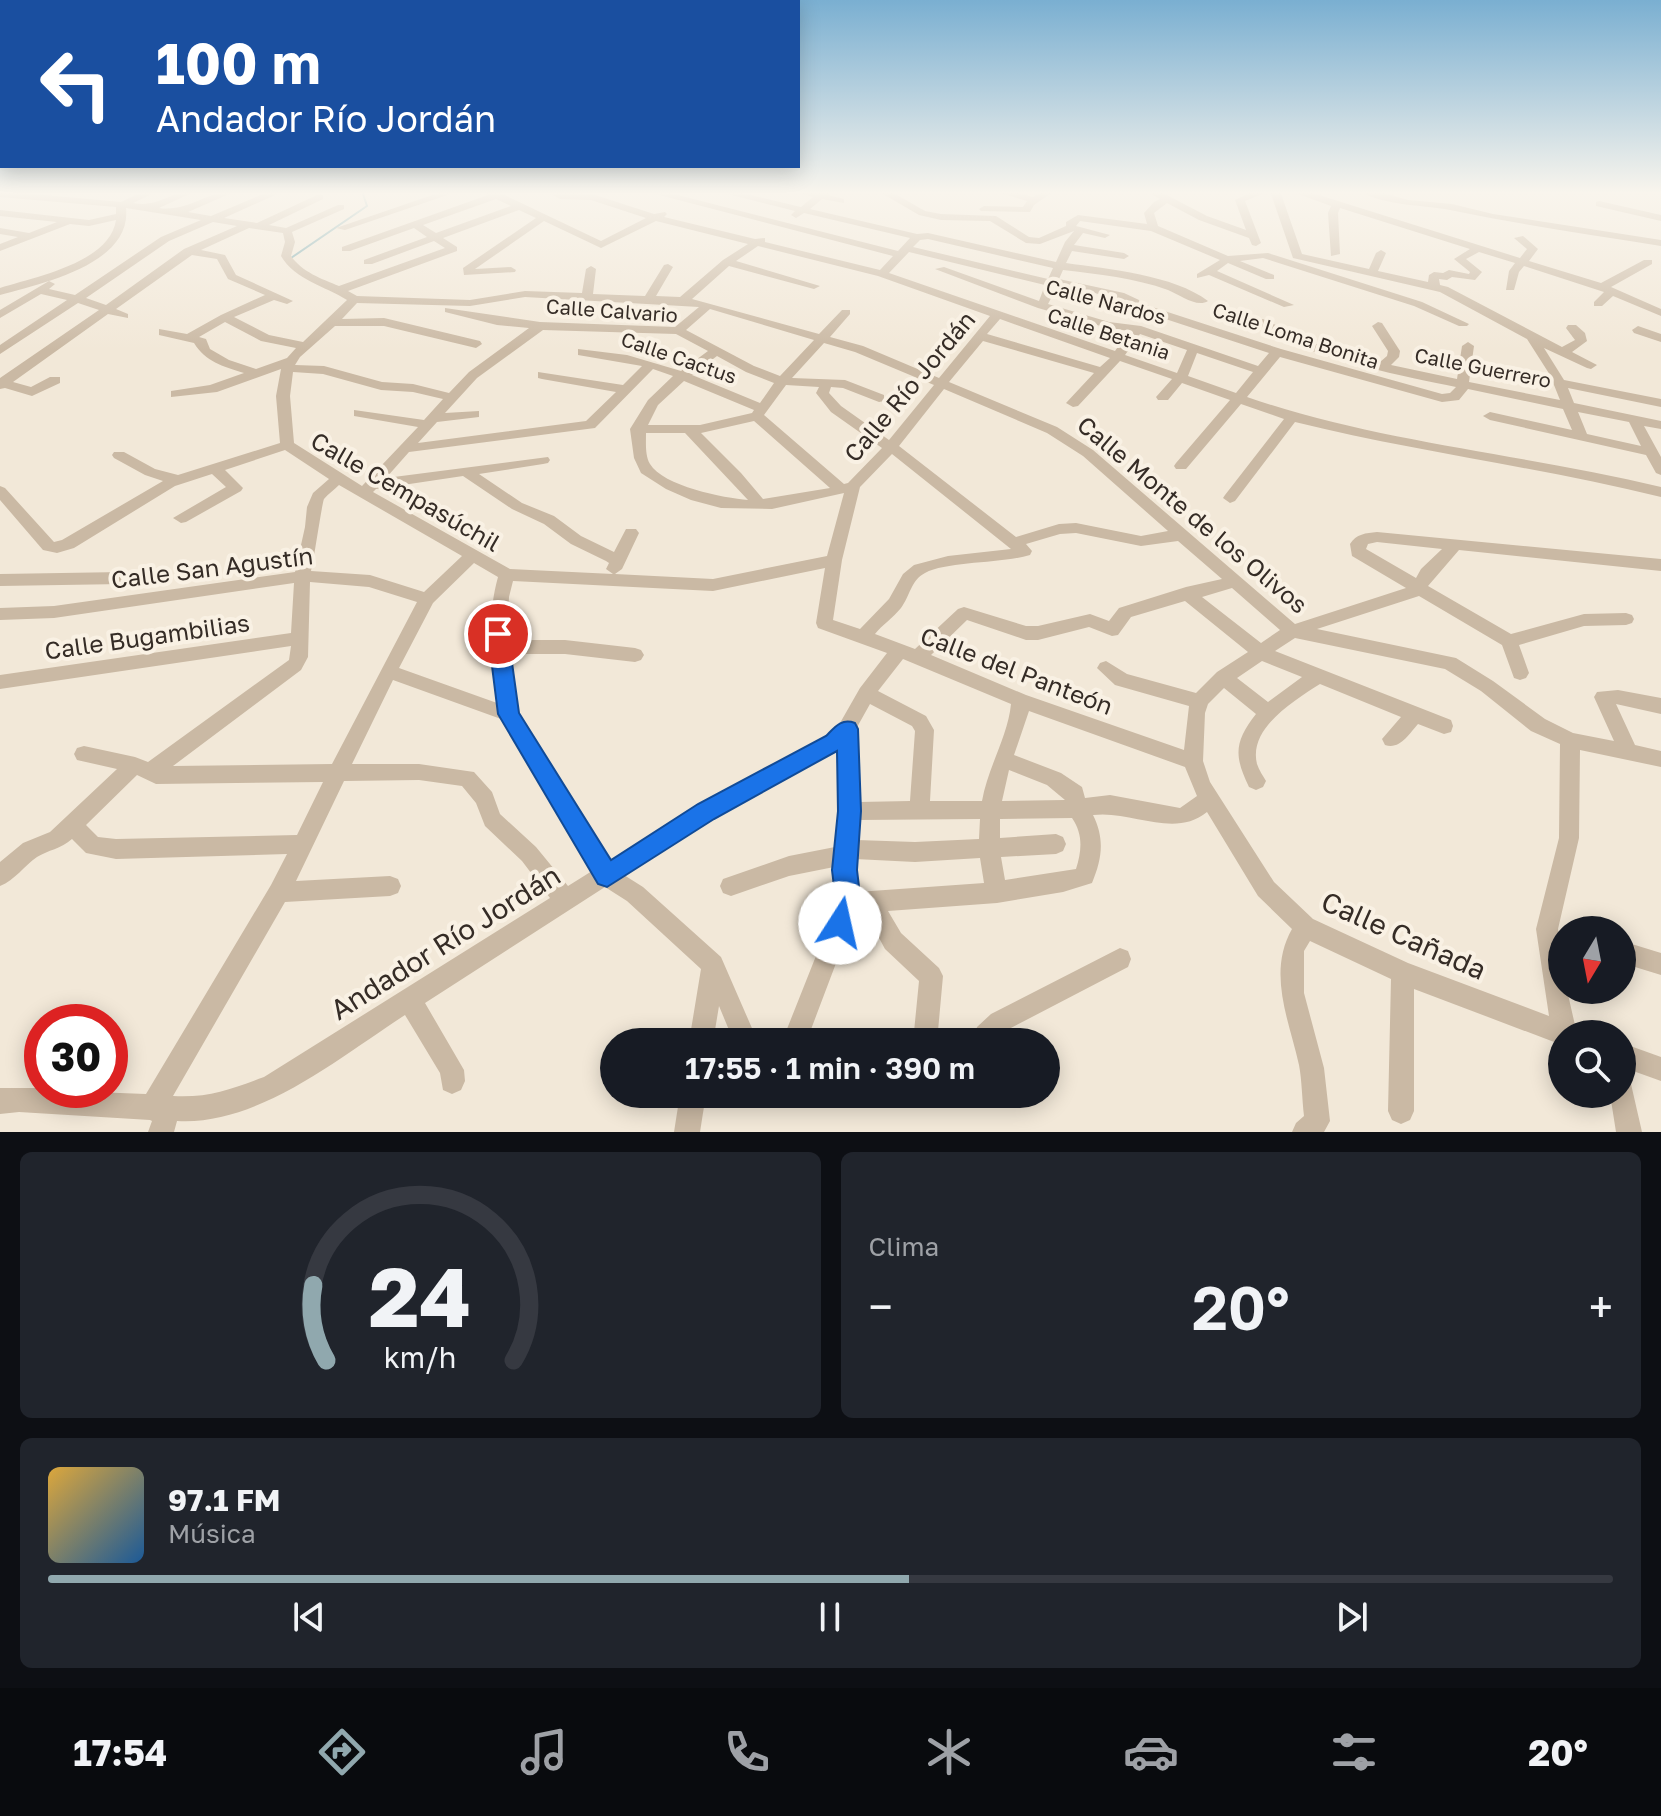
<!DOCTYPE html>
<html lang="es">
<meta charset="utf-8">
<style>
body{margin:0;font-family:"Golos Text",sans-serif;background:#20242c;color:#f1f3f6;height:100vh;display:flex;flex-direction:column;font-size:30px;white-space:nowrap}
*{box-sizing:border-box;margin:0}
p{font-size:26px;color:#9ea1a6}
.icon{flex:none;width:44px;height:44px;fill:none;stroke:currentColor;stroke-width:2;stroke-linecap:round;stroke-linejoin:round}
.map{position:relative;height:1132px;overflow:hidden}
.drawer{display:flex;flex-direction:column;gap:20px;padding:20px;background:#0d0f14;flex:1}
.drawer>*{flex:none}
.hud{position:absolute;left:0px;top:0px;width:800px;height:168px;box-shadow:0 4px 20px #0003;background:#1a4fa0;color:#fff;overflow:hidden}
.needle{width:52px;rotate:190deg}
.controls{position:absolute;left:1548px;top:916px;display:grid;gap:16px}
.controls a{display:grid;place-items:center;width:88px;height:88px;border-radius:50%;background:#171b24;box-shadow:0 4px 20px #0003;font-size:40px}
.speed{position:absolute;left:24px;top:1004px;display:flex;gap:16px;font-size:40px;font-weight:700;text-align:center}
.speed>*{display:grid;place-content:center;width:104px;height:104px;border-radius:50%;background:#171b24;box-shadow:0 4px 20px #0003;line-height:1}
.speed .limit{border:12px solid #d22;background:#fff;color:#111}
.pin{position:absolute;display:grid;place-items:center;width:68px;height:68px;color:#fff;margin:-34px;border:4px solid #fff;border-radius:50%;box-shadow:0 2px 8px #0007}
.me{position:absolute;width:88px;margin:-44px;rotate:10deg;stroke-linejoin:round;filter:drop-shadow(0 0 6px #0008)}
.turn{display:flex;align-items:center;gap:28px;height:168px;padding:0 24px;font-size:36px}
.turn .icon{width:104px;height:104px;stroke-width:2.5}
.turn b{display:block;font-size:56px;line-height:68px}
.big{font-size:60px;font-weight:600;line-height:1.1}
.drawer .tile{flex:1;display:flex;flex-direction:column;justify-content:center;gap:12px;min-width:0;padding:0 28px;border-radius:12px;background:#20242c}
.drawer .dial{align-items:center;gap:0}
.dial svg{height:208px;overflow:visible;fill:none;stroke:#363941;stroke-width:7;stroke-linecap:round;text-anchor:middle}
.dial text{fill:#f1f3f6;stroke:none}
.song{display:flex;align-items:center;gap:24px}
.cover{width:96px;height:96px;border-radius:12px;background:linear-gradient(135deg,hsl(40 70% 55%),hsl(210 70% 35%))}
.played{height:8px;border-radius:4px;background:linear-gradient(90deg,#90a8ae 55%,#363941 55%)}
.keys{display:flex;justify-content:space-around;direction:ltr}
.heat{display:flex;justify-content:space-between;align-items:center;font-size:44px;direction:ltr}
.drawer .tiles{flex:1;display:grid;gap:20px;grid-template-columns:1fr 1fr}
.tile:last-child{grid-column:span 2}
.trip{position:absolute;left:600px;top:1028px;width:460px;height:80px;border-radius:40px;background:#171b24;box-shadow:0 4px 20px #0003;font-weight:600;line-height:80px;text-align:center}
.dock{display:flex;height:128px;justify-content:space-around;align-items:center;background:#090b0e;color:#9ea1a6}
.dock .icon{width:56px;height:56px}
.dock .on{color:#90a8ae}
.dock b{font-size:36px;color:#f1f3f6}
.map>svg:first-child{display:block}
.lines{fill:none;stroke-linecap:round;stroke-linejoin:round}
.stream{stroke:#76a8af;stroke-width:2}
.minor{fill:#cab9a4;fill-rule:evenodd}
.route{fill:#1a73e8;stroke:#114b97;stroke-width:2}
.labels{text-anchor:middle;dominant-baseline:central;stroke-width:8;stroke-linejoin:round;paint-order:stroke}
.far-street-label{font-size:20px;fill:#352c26;stroke:#f9f1e4}
.street-label{font-size:24px;fill:#352c26;stroke:#f9f1e4}
.near-street-label{font-size:28px;fill:#352c26;stroke:#f9f1e4}
</style>
<div class="map">
<svg width="1661" height="1132" viewBox="0 0 1661 1132">
<rect width="100%" height="100%" fill="#f2e8d8"/>
<g class="lines">
<path class="stream" d="M291,258l76,-52 -5,-15"/>
<g class="minor">
<path d="M0,191l121,11 23,-11h14l-25,12c26,5 36,-12 63,-12l-37,17c30,4 47,-17 77,-17l-48,21 23,4 59,-25h14l-60,27 33,5 60,-28h6v4l-54,26 17,3 52,-23h6v4l-52,23 3,10 -4,14c11,16 31,23 48,30l106,-38 -11,-7 -62,23h-8v-4l63,-23 -13,-9 -64,23h-8v-4l146,-52 -5,-4 17,2 101,48 45,-23 -55,-18 -31,-1 -14,-8 46,3 62,20 11,-2 2,2 -3,3 91,22 10,-1v4l115,28 13,-14 -249,-65h18l236,60 12,-13 -106,-25 -8,5 -5,-3 4,-4 -79,-20h18l67,16 12,-10 -18,-6h37l-4,4 16,4v4l-22,-4 -12,10 107,25 11,-1 128,29 9,-20 9,-11 -34,13 -14,-1 -36,-22 -49,-1 -22,-5 -41,-24h12l35,20 16,3 55,2 33,21 10,1 27,-12v-4l12,-7 69,9 -3,-11 10,-11 6,-3 -14,-8h13l48,25 39,14 -11,-30 19,-9h15l-24,10 16,42 -5,3 -4,-1 -3,-7 -50,-18 -32,-17 -13,10 4,13 70,30 40,-3 154,49 47,22 -2,2h-8l-45,-20 -151,-48 -23,3 34,14v4h-8l-38,-16 -11,8 77,34 -10,2 -75,-32 -12,3v-4l23,-14 -69,-29 -71,-10 -4,5 34,9 -5,3 -22,-5 -9,12 50,8 5,3 -5,3 -52,-8 -6,12c42,6 108,12 142,38 -11,7 -28,-6 -40,-11 -33,-12 -70,-16 -105,-20l-4,9 65,14 15,7 1,3 141,46 161,45 8,-1 6,-6c-54,-11 -163,-32 -203,-66l10,-2 50,24 67,19 7,-6 1,-5 -16,-25 6,-4 4,1 18,28 -1,6 -8,8 66,14 5,-33 6,-4 6,4 -5,36 91,18 -10,-25 -23,-36 -87,-47 -147,-34 -23,-67h10l22,63 67,15 7,-16 5,-3 5,3 -8,18 50,11 1,-7 5,-3 9,1 6,-3 20,4 1,-2 -16,-13 16,-10 -130,-41 -2,5 2,41 -9,2 -3,-43 3,-7 -41,-15h16l214,67 7,-9 -13,-11 9,-2 15,13 -9,12 72,22 43,-23h8v4l-41,23 50,22v7l-48,-20 -11,10h-8v-4l10,-10 -80,-26 -5,6 -5,18h-8l3,-19 6,-8 -36,-11 -13,7 16,13 -7,8 -23,-3 -5,3 -8,-1 1,6 8,2 114,60 13,-7 -9,-12 2,-3h8l9,8 2,8 -15,11 25,13 -6,4 -4,-1 -43,-20 20,32 97,19v8l-93,-19 6,15 87,18v8l-17,-3 17,31v18l-5,-2 -10,-18 -156,-35 -7,-4 7,-4 82,18 -9,-21 -95,-20 -9,11 -17,2 -162,-45 -33,40c133,46 277,57 414,90v10c-121,-30 -245,-45 -366,-75l-60,79 -5,2 -7,-5 2,-3 59,-76 -43,-15 -55,65h-10l-2,-3 2,-3 54,-63 -48,-17 -14,17h-10l-2,-3 16,-18 -52,-18 -42,45 -5,1 -7,-4 28,-30 -111,-32 -34,41 108,45 36,23 202,174 111,-36 -54,-32 -2,-12c6,-10 16,-11 27,-12l284,27v12l-202,-21 -31,36 83,48 73,-20 42,-1 6,2 2,4 -2,4 -6,2 -42,1 -65,19 10,28 -3,5 -6,2 -6,-2 -12,-33 -83,-49 -102,33 139,29 37,23 52,38 28,14 41,8 -20,-44 3,-5 21,-2 43,8v16l-45,-10 19,41 26,6v16l-81,-17 -1,88 -21,91 4,27v34h5l10,44h-15v11l-148,-56v122l-4,9 -9,4 -9,-4 -4,-9 3,-132 -81,-38 -6,10v42l20,75 6,53 -6,11h-32l4,-9 8,-7c-2,-17 -2,-35 -5,-51 -10,-45 -32,-92 -7,-136l-34,-33 -51,-84c-33,27 -75,-2 -114,3 12,24 9,44 -1,68l-29,9 -66,11 -109,8 13,22 38,35 4,8 -6,66h-24l6,-61 -34,-32 -20,-37 -10,1 -45,119 4,10h-26l-3,-8 52,-131 -3,-36 -45,9 -58,20 -8,-3 -3,-7 3,-7 66,-23 46,-9 4,-36 -1,-62 -125,68 -89,58 19,12 78,70 37,85h-24l-15,-36 -6,36h-24l12,-73 -74,-68 -22,-14 -180,116 39,67 1,11 -4,9 -9,4 -9,-4 -3,-17 -35,-58c-65,42 -147,111 -228,106l-3,11h-26l4,-11 -2,-1 -131,-8 -19,2v-26h42v2l104,4 125,-209 16,-31 -171,5 -30,-6 -14,-14c-11,10 -24,11 -35,18 -13,9 -22,23 -37,29v-24l23,-19 27,-11 67,-63 -40,-9 -3,-6 3,-6 7,-2 51,11 13,5 141,-102 2,-14 -291,43v-14l291,-42 3,-50 -240,35 -54,2v-12l54,-2 241,-34 10,-45 2,-20 6,-14 16,-14 -44,-29 -60,20 18,18 -2,3 -55,31 -5,1 -8,-5 53,-31 -14,-13 -37,12 -101,62 -17,5 -14,-3 -43,-50v-14l5,2 49,54 8,-2 101,-59 -18,-6 -31,-17 -2,-3 2,-3h10l31,17 23,6 102,-32 -4,-47 5,-27 -64,23 -46,5v-6l39,-6 34,-12c-22,-7 -38,-11 -50,-30l-35,-8v-6l28,5 34,-19 44,-20 -37,-16 -11,-20 -25,-4 -76,54 12,5v4l-20,-4 -95,68 18,5 19,-10h10v6l-28,13 -27,-8 -5,1v-11l99,-68 -21,-7 -78,51v-9l67,-45 -26,-6 -41,24v-8l49,-29 6,3 -6,5 26,6 86,-58 40,-17 -75,-12c6,56 -83,75 -126,87v-7c34,-11 110,-25 116,-68l-27,6 -19,-2 -70,27v-7l18,-7 -18,-3v-6l29,5 28,-11 -57,-6v-6l89,10 27,-6v-7l-116,-10zM496,199l15,7 -75,27 -13,-8zM519,210l17,8 -73,50 1,7 51,-3 1,-2 -5,-3 -36,2 69,-48 57,27 55,-27 92,23 -25,16 -43,37 -24,-1 17,-29 -5,-3 -4,1 -19,31 -52,-2 3,-25 -5,-3 -5,3 -4,24 -57,-2 -55,9 -113,-4 -9,-5 109,-40v-4l-14,-9zM213,222l24,4 -53,23 -78,56 -20,-7 83,-57zM249,228l34,5 2,9 -4,14c14,24 44,30 66,44l-44,42 -34,-7 -35,-18 40,-17 13,4 6,-3 -57,-26 -11,-20 -24,-5zM928,239l125,29 -5,11 -135,-32 7,-7zM758,246l120,30 112,40 -51,62 -76,-32 -33,-9 20,-23v-4h-8l-23,24 -127,-35 37,-33 85,23 6,-3 -84,-25zM909,252l136,33 -6,16 -95,-34 -9,2 103,39 66,19 25,4 -14,20 -226,-78zM1058,285l59,13 11,5 1,4 140,46 -11,13 -117,-40 -32,-4 -61,-18zM525,297l174,10 -24,20 -135,-5 -95,-14v4l52,13 32,3 -60,44 -20,21 -36,-9 -31,-2 -58,-16 -29,-1 5,-8 35,-31h49l92,22 6,-4 -2,-3 -96,-23 -42,1 15,-16 113,3zM710,309l104,31 -34,36 -26,-10 -68,-36zM1000,319l110,39 -10,9 -113,-33zM225,322l36,19 35,7 -9,10 -31,11 -27,-9 -19,-11 -4,-10 -7,-2zM543,330l133,4 32,17 -27,20 -54,-16 -49,-6v6l64,11 -19,19 -85,-13v6l4,1 74,13 -30,29 -168,22 19,-21 42,-5v-6l-34,2 32,-35zM1140,334l47,16 -10,23 -52,-18zM824,343l31,9 79,33 -45,55 -48,-34 -12,-13 2,-6 12,1 36,14 5,-1v-6l-39,-15 -53,-2zM1197,353l56,19 -17,21 -48,-17zM717,356l29,16 28,11 -14,20 -68,-28zM653,369l20,7 -25,24 -18,29 4,29 7,15 25,16 25,11 30,8 51,1 72,-16 -17,63 -114,23 -98,-5 7,-5 17,-36 -3,-4h-10l-12,23 -33,-16 -27,-20 -32,-13 -43,-29 64,-10 5,-1 2,-3 -2,-3 -162,21 23,-26 186,-24zM293,372l30,2 58,16 32,2 30,7 -19,21 -70,-10v6l64,11 -56,59 -68,-43 -4,-47zM684,381l70,29 -2,3 -52,12h-52l10,-20zM786,385l33,2 -3,6 15,19 51,36 -34,35 -4,1 -80,-69zM944,389l103,44 36,23 85,75 -27,5 -65,-13 -17,1 -43,13 -117,-91zM1578,412l51,10 12,24 -54,-12zM754,421l76,67 -67,11 -22,-26 -40,-40zM646,433h39l63,67c-24,-2 -85,-14 -98,-36 -5,-8 -4,-21 -4,-31zM892,454l119,95 -63,7 -34,9 -11,9 -14,25 -29,30 -27,-9 9,-60 18,-73zM463,476l49,33 32,15 27,20 35,17 3,2 -3,6 7,5 -103,-5 -137,-77 3,-3zM339,485l123,71 -38,36 -54,-17 -59,-4c3,-11 11,-68 13,-72 4,-5 11,-10 15,-14zM1076,533l65,13 37,-5 44,38 -36,8 -67,21 -10,13 -19,-7 -52,12h-12l-62,-19 -6,2 -43,40 -40,-15c7,-9 18,-16 26,-26 9,-12 10,-28 24,-35 23,-12 75,-9 105,-18l2,-4 -6,-7 34,-10zM1377,542l65,7 -21,20 -5,9 -50,-29 2,-5zM474,563l24,14c-12,43 -6,82 -1,126l-98,-35 34,-65zM825,568l-9,55 2,5 69,25 -27,35 -20,35 -13,13 -128,69 -90,56 -92,-148 -8,-59h56l70,8 6,-2 3,-5 -3,-5 -6,-2 -70,-8h-58l2,-43 4,-16 200,10zM310,582l59,5 48,15 -85,162 -159,2 128,-96 7,-13zM1232,588l48,42 -19,13 -59,-46zM1185,601l63,51 -31,20 -21,21 -69,-19 -21,-13 -6,2 -3,5 18,17 74,21 -5,44 -158,-55 -95,-40 36,-35 59,20h12l51,-13 23,9 6,-1 13,-18zM1295,638l150,31 36,22 50,40 29,13 -1,94 -23,91 13,87 -141,-53 -95,-44 -39,-37 -64,-100 -7,-21 2,-48 3,-9 16,-16 32,26c-22,28 -22,42 -7,73l7,3 7,-3 3,-6c-3,-5 -7,-11 -9,-17 -9,-36 38,-64 63,-80l81,33 -19,22 3,6c15,5 24,-11 33,-21l26,10 7,-2 2,-6 -2,-6 -176,-69zM903,659l108,45c-3,32 -23,63 -29,97h-52l4,-71 -8,-14 -48,-25zM1262,661l40,16 -34,25 -31,-24zM393,680l108,39 91,152 -24,15 -32,-39 -36,-33 -8,-22 -18,-20 -55,-8h-67zM870,704l42,22 3,5 -5,70 -51,1 -3,-73zM1029,711l156,56 12,29 -17,12 -70,-13 -25,3 -3,-11 -21,-14 -47,-18zM1009,770l38,15 18,15 -63,1zM137,775l19,9 167,-2 -26,53 -181,4 -18,-2 -12,-12zM419,780l43,6 14,17 9,23 37,35 28,37 -286,179c-33,12 -55,21 -91,19l112,-194 105,-6 8,-3 3,-7 -3,-7 -8,-3 -94,5 48,-100zM1072,818c11,16 10,32 4,51l-71,11 -4,-23 55,-3 7,-3 3,-7 -3,-7 -7,-3 -56,4v-19zM980,819l-1,20 -64,3 -58,-2 1,-20zM980,858l4,25 -127,9 -2,-33 60,3z"/>
<path d="M444,191h15l-114,39 -9,-2z"/>
<path d="M994,191h17l22,6 9,-6h12l-20,14 -4,7 -49,-1 -2,-2 5,-3 39,1 4,-6z"/>
<path d="M1359,191h17l32,9 44,4 41,10 168,26v6c-69,-11 -138,-21 -206,-35 -32,-7 -67,-4 -96,-20z"/>
<path d="M1599,201l62,14v6l-65,-15v-4z"/>
<path d="M1638,326l23,8v8l-27,-9 -2,-3z"/>
<path d="M123,572l8,6 -8,6 -123,2v-12z"/>
<path d="M1622,941l39,12v22l-39,-12z"/>
<path d="M1120,948l8,3 3,8 -3,8 -121,63 -10,12h-24l4,-15 14,-13z"/>
<path d="M1622,1043l39,14v24l-39,-14z"/>
<path d="M1622,1080l9,4 11,48h-26l-6,-38h12z"/>
<path d="M680,1094h26l-6,38h-26z"/>
</g>
</g>
<linearGradient id="sky" x2="0" y2="1"><stop stop-color="#7aafd1"/><stop offset="0.55" stop-color="#f9f5ed"/><stop offset="1" stop-color="#f9f5ed" stop-opacity="0"/></linearGradient>
<rect width="1661" height="350" fill="url(#sky)"/>
<path class="route" d="M498,627l7,2 3,5 11,79 92,147 87,-56 128,-68c9,-9 15,-18 29,-13l3,6 3,82 -4,59 4,33 -12,29 -9,4 -9,-4 -4,-9 9,-20 -4,-33 6,-59 -1,-60 -123,68 -107,68 -9,-3 -100,-170 -10,-80 3,-5z"/>
<g class="labels">
<g class="far-street-label">
<text transform="translate(1106 301) rotate(15)">Calle Nardos</text>
<text transform="translate(612 310) rotate(4)">Calle Calvario</text>
<text transform="translate(1109 333) rotate(18)">Calle Betania</text>
<text transform="translate(1296 335) rotate(18)">Calle Loma Bonita</text>
<text transform="translate(679 357) rotate(19)">Calle Cactus</text>
<text transform="translate(1483 367) rotate(11)">Calle Guerrero</text>
</g>
<g class="street-label">
<text transform="translate(909 386) rotate(-50)">Calle Río Jordán</text>
<text transform="translate(406 491) rotate(30)">Calle Cempasúchil</text>
<text transform="translate(1193 514) rotate(40)">Calle Monte de los Olivos</text>
<text transform="translate(212 567) rotate(-7)">Calle San Agustín</text>
<text transform="translate(147 636) rotate(-8)">Calle Bugambilias</text>
<text transform="translate(1017 670) rotate(21)">Calle del Panteón</text>
</g>
<g class="near-street-label">
<text transform="translate(1404 935) rotate(24)">Calle Cañada</text>
<text transform="translate(445 942) rotate(-32)">Andador Río Jordán</text>
</g>
</g>
</svg>
<div class="controls">
<a><svg class="needle" viewBox="-14 -14 28 28"><path d="M0-13l5 13h-10z" fill="#e53935"/><path d="M0 13l5-13h-10z" fill="#9ea1a6"/></svg></a>
<a><svg class="icon" aria-label="search" viewBox="0 0 24 24"><circle cx="10" cy="10" r="6"/><path d="M15 15l6 6"/></svg></a>
</div>
<div class="speed"><div class="limit">30</div></div>
<div class="pin" style="left:498px;top:634px;background:#d93025"><svg class="icon" aria-label="arrive" viewBox="0 0 24 24"><path d="M6 21V4h12l-3 4 3 4H6"/></svg></div>
<svg class="me" style="left:840px;top:923px" viewBox="-20 -20 40 40"><circle r="19" fill="#fff"/><path d="M0-13L10 11 0 6-10 11z" fill="#1a73e8"/></svg>
<div class="trip">17:55 · 1 min · 390 m</div>
<div class="hud">
<div class="turn"><svg class="icon" aria-label="left" viewBox="0 0 24 24"><path d="M17 20v-9H6M10 6l-5 5 5 5"/></svg><div><b>100 m</b>Andador Río Jordán</div></div>
</div>
</div>
<section class="drawer">
<div class="tiles">
<div class="tile dial"><svg viewBox="0 0 100 80">
<path d="M14 69A42 42 0 1 1 86 69"/>
<path d="M14 69A42 42 0 0 1 9 40" stroke="#90a8ae"/>
<text x="50" y="56" font-size="32" font-weight="700">24</text>
<text x="50" y="72" font-size="11">km/h</text>
</svg></div>
<div class="tile"><p>Clima</p>
<div class="heat"><a>−</a><b class="big">20°</b><a>+</a></div>
</div>
<div class="tile">
<div class="song"><i class="cover"></i><div><b>97.1 FM</b><p>Música</p></div></div>
<div class="played"></div>
<div class="keys"><svg class="icon" aria-label="previous" viewBox="0 0 24 24"><path d="M18 5L8 12l10 7zM5 5v14"/></svg><svg class="icon" aria-label="pause" viewBox="0 0 24 24"><path d="M8 5v14M16 5v14"/></svg><svg class="icon" aria-label="next" viewBox="0 0 24 24"><path d="M6 5l10 7-10 7zM19 5v14"/></svg></div>
</div>
</div>
</section>
<nav class="dock">
<b>17:54</b>
<svg class="icon on" aria-label="directions" viewBox="0 0 24 24"><path d="M12 3l9 9-9 9-9-9zM9 14v-3h6M13 9l2 2-2 2"/></svg>
<svg class="icon" aria-label="music" viewBox="0 0 24 24"><path d="M9 18V5l10-2v13"/><circle cx="6" cy="18" r="3"/><circle cx="16" cy="16" r="3"/></svg>
<svg class="icon" aria-label="phone" viewBox="0 0 24 24"><path d="M5 4h4l2 5-3 2q2 4 5 5l2-3 5 2v4C11 20 4 13 5 4z"/></svg>
<svg class="icon" aria-label="climate" viewBox="0 0 24 24"><path d="M12 3v18M4 7l16 10M4 17L20 7"/></svg>
<svg class="icon" aria-label="car" viewBox="0 0 24 24"><path d="M5 17H2v-5l4-1 3-4h7l3 4 3 1v5h-3M9 17h6M6 11h13"/><circle cx="7" cy="17" r="2"/><circle cx="17" cy="17" r="2"/></svg>
<svg class="icon" aria-label="filters" viewBox="0 0 24 24"><path d="M4 7h16M4 17h16"/><circle cx="9" cy="7" r="2"/><circle cx="15" cy="17" r="2"/></svg>
<b>20°</b>
</nav>
